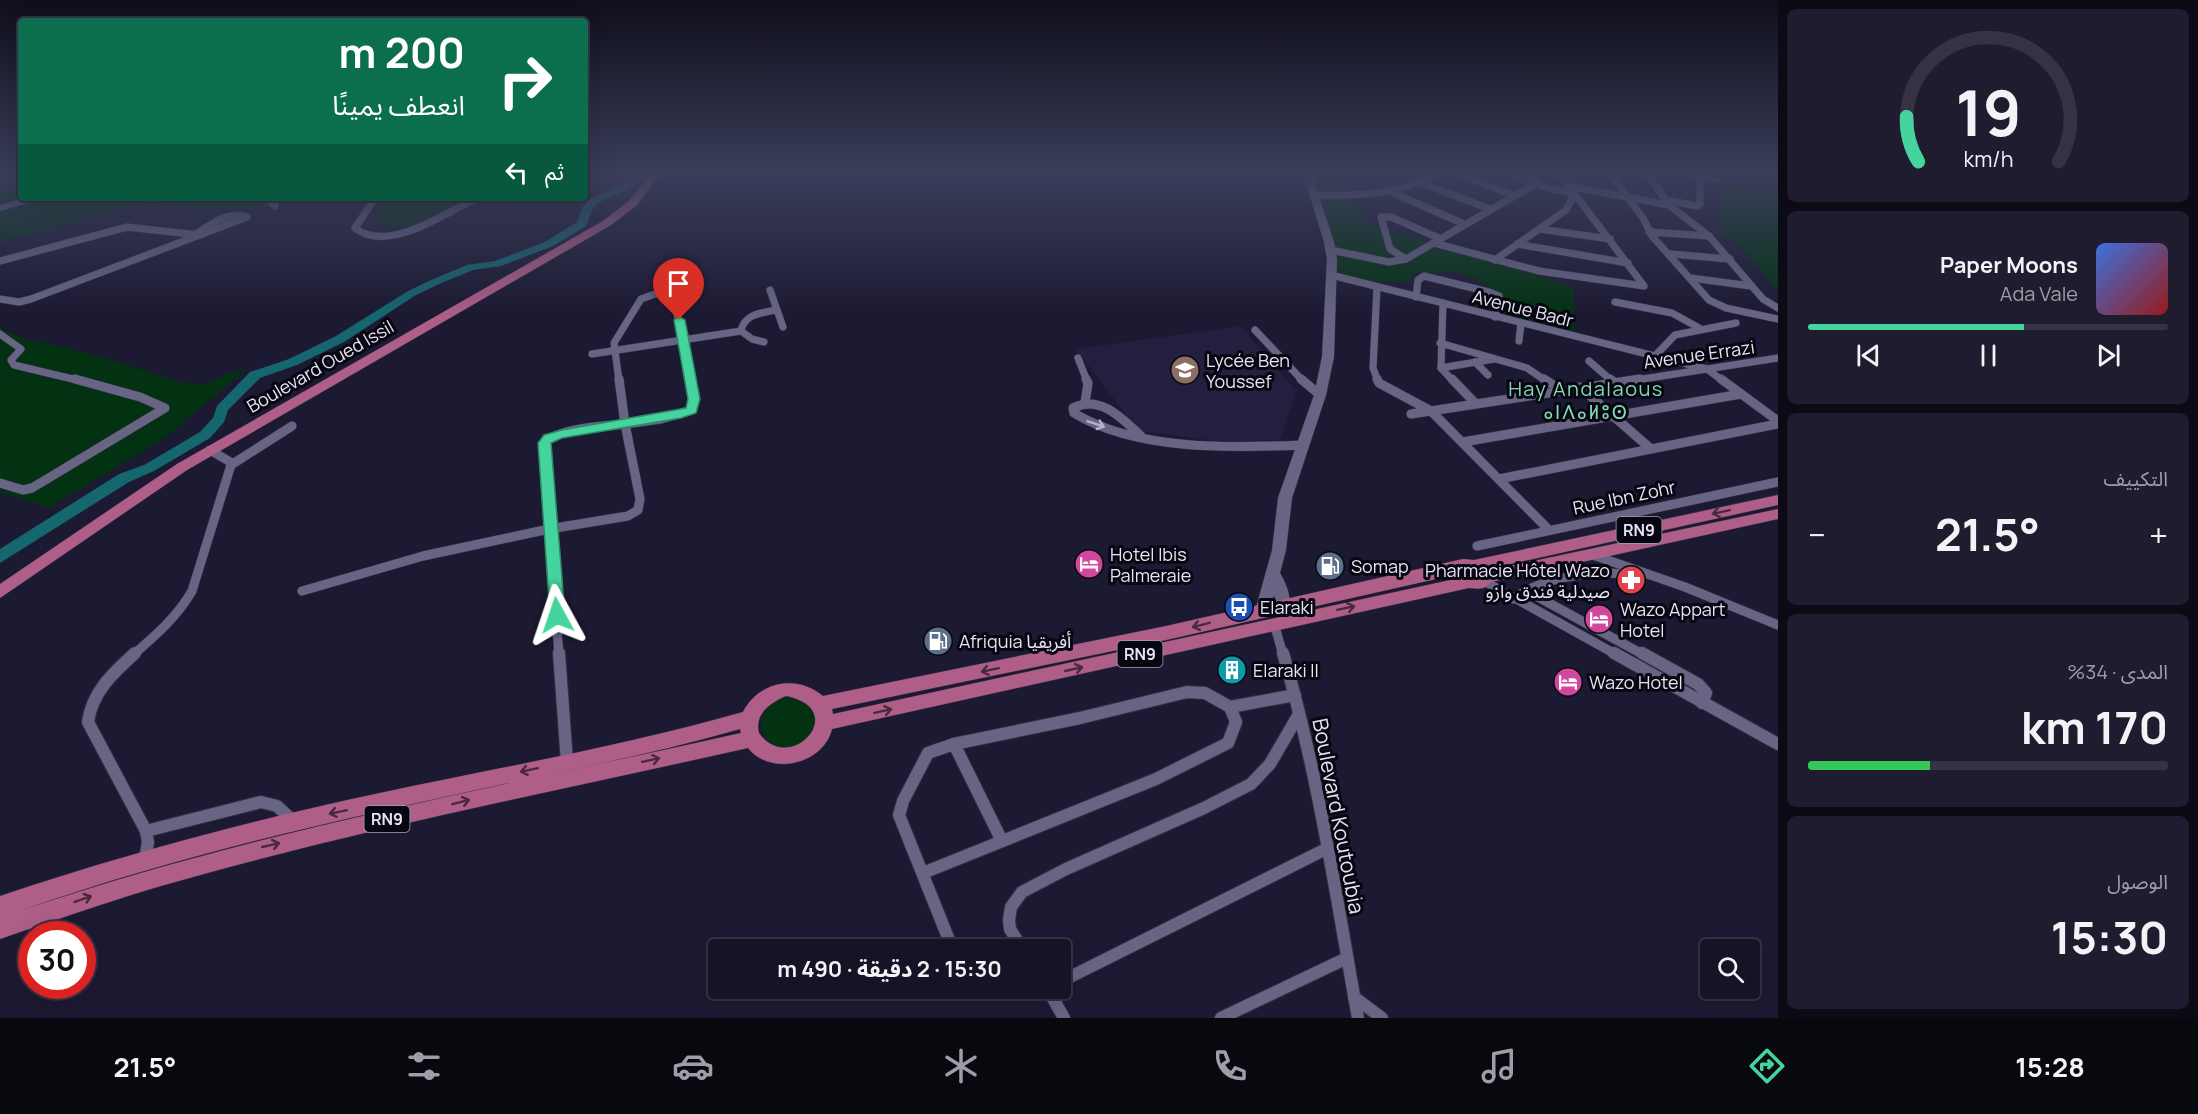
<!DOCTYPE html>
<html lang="ar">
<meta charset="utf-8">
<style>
body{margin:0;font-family:Manrope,"Noto Sans Arabic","Noto Sans Tifinagh",sans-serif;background:#1e1c2e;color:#f1f3f6;direction:rtl;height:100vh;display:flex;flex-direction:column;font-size:22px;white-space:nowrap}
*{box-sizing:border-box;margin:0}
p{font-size:20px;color:#9d9ea7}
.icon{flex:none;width:33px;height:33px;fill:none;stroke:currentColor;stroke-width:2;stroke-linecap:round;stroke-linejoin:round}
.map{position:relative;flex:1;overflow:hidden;direction:ltr}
.panel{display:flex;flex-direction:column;gap:9px;padding:9px;background:#0c0a15;width:420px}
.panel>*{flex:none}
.guide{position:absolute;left:18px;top:18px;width:570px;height:183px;border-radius:6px;box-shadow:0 6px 24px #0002,0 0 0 2px #343243;direction:rtl;background:#0b6e4f;color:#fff;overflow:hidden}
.controls{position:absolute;left:1700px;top:939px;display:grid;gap:12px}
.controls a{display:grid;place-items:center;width:60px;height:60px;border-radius:6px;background:#151326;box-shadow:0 6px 24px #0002,0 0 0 2px #343243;font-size:30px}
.speed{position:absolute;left:18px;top:921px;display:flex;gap:12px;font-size:30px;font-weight:700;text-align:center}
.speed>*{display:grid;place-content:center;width:78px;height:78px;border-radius:50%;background:#151326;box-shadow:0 6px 24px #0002,0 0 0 2px #343243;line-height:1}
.speed .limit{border:9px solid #d22;background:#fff;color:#111}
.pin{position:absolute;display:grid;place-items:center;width:51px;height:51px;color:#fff;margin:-62px -26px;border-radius:50% 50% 50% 0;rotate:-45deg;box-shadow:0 0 6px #0007}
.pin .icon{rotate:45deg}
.me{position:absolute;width:66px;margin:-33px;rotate:355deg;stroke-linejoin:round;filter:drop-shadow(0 0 4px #0008)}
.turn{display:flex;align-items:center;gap:21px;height:126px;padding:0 24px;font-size:27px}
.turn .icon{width:78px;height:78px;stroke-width:2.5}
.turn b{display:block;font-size:42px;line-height:51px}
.then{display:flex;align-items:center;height:57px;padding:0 24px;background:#0003;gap:12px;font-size:22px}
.big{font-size:45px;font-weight:700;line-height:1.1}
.panel .widget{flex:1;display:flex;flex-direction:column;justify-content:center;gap:9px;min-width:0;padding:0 21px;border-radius:9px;background:#1e1c2e}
.panel .dial{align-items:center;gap:0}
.dial svg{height:156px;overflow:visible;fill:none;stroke:#343243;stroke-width:7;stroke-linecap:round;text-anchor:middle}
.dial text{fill:#f1f3f6;stroke:none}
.song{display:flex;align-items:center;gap:18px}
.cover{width:72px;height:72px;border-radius:9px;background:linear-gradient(135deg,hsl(220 70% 55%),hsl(0 70% 35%))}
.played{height:6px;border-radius:3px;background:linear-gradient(90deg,#46d49e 60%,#343243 60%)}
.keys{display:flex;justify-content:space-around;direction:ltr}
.heat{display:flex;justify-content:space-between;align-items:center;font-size:33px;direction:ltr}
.charge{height:9px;border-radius:4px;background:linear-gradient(90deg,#34c759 34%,#343243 0)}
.trip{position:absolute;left:708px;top:939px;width:363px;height:60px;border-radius:6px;background:#151326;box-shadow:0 6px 24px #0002,0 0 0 2px #343243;font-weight:700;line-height:60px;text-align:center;direction:rtl}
.tabs{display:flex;height:96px;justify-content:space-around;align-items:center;background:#08080f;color:#9d9ea7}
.tabs .icon{width:42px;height:42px}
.tabs .selected{color:#46d49e}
.tabs b{font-size:27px;color:#f1f3f6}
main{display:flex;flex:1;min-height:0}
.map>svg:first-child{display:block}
.built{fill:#231f3e}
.green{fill:#023212}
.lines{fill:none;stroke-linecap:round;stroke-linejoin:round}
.river{fill:#14666f;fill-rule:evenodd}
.street-far2-casing{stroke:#343145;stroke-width:8}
.street-far1-casing{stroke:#343145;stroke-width:10}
.street-casing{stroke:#343145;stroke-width:14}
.secondary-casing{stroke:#343145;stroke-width:1}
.primary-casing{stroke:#343145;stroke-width:1}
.street-far2{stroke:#676583;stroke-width:7}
.street-far1{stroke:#676583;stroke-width:9}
.street{stroke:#676583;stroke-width:12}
.secondary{fill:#676583;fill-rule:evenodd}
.primary{fill:#ae5e87;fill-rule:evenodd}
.oneway{stroke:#b3b1c7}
.oneway2{stroke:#4a2940}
.route{fill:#46d49e;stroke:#2e8a67;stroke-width:1.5}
.labels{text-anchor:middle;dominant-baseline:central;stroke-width:6;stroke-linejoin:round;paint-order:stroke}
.shield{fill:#070611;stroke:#a2a1b1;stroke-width:1.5}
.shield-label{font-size:16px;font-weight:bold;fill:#e5e4f5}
.street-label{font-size:18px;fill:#e5e4f5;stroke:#070611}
.poi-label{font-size:18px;fill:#e5e4f5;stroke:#070611;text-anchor:start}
.neighbourhood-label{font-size:20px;letter-spacing:1.5px;fill:#83d8b1;stroke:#070611}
.near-street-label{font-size:21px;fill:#e5e4f5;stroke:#070611}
</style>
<main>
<section class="panel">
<div class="widget dial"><svg viewBox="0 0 100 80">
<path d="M14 69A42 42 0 1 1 86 69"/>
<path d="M14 69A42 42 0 0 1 8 46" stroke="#46d49e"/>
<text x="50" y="56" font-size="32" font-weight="700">19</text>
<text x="50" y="72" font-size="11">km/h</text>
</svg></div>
<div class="widget">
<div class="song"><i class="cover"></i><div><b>Paper Moons</b><p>Ada Vale</p></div></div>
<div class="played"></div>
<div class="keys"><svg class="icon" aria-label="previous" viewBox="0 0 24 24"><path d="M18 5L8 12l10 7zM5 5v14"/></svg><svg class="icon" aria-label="pause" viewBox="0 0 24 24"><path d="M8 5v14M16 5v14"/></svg><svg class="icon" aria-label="next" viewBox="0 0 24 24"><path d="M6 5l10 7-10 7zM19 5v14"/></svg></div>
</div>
<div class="widget"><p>التكييف</p>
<div class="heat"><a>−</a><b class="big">21.5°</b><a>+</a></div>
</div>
<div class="widget"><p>المدى · 34%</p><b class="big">170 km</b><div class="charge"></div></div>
<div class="widget"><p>الوصول</p><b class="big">15:30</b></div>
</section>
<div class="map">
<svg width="1778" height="1018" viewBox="0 0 1778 1018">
<rect width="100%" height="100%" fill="#1c1932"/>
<path class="built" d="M1241,326l55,65 -16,49 -57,2 -85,-11 -62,-82z"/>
<g class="green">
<path d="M0,173h21v25h7l-28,6z"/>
<path d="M1309,173h29l28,50 208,64v46l-76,-18 3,-21c-16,-9 -33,-22 -52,-22 -15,0 -14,5 -32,0l-7,9c-25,0 -54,5 -75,-10l2,-25z"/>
<path d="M1755,177l23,4v111l-40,-50 -15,-6 -5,-54 39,6z"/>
<path d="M61,198h193l13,11 -78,1 -5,-3 -26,-1 -2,-6 -156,42v-31l21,-8z"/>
<path d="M380,198h86l-52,28 -23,2 -14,-8z"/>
<path d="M0,328l30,13 13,1 66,17 70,23 27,2 23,-11 18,-4 -84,70 -114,69 -49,-16z"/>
<path d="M788,695l15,2 19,20 -11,25 -32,7c-29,-17 -20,-44 9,-54z"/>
</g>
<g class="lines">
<path class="river" d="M637,173h10l-12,13 -37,17 -5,5 -7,18 -33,20 -52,20 -28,4 -34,14 -23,11 -72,47 -47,23 -37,13 -32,32 -4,12 -14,16 -56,33 -25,11 -129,81v-14l119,-75 25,-9 56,-33 13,-14 4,-12 33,-34 39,-13 47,-23 72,-45 23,-11 36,-15 28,-4 50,-19 32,-20 5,-14 9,-10 37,-16z"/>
<g class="street-far2-casing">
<g id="street-far2">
<path d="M1455,173l58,22"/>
<path d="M1610,173l33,45 9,18 57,64 17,8 52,11"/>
<path d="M1647,173l22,32 40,31 54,63 15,9"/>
<path d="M1685,173l32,6"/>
<path d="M1422,183l68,26"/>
<path d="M1569,186l100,19"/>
<path d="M1389,191l75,33"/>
<path d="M1314,195c44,1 85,0 124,-22"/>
<path d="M266,198l9,8"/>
<path d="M375,198l-20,30c33,26 90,-15 122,-30"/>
<path d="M1667,200l29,6 4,-2v-28"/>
<path d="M1540,229l70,10"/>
<path d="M1649,232l60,4"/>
<path d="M1434,243l105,28 105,15 -85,-113"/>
<path d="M1517,244l111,19"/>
<path d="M1331,250l58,12 17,-3 131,-76 -4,-10"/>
<path d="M1670,254l60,5"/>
<path d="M1406,259l-16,-10 -9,-32h10l50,22"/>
<path d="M1495,260l71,-50 9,-17 -26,-5 -39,-15"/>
<path d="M0,261l127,-34 72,8"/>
<path d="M1331,275l376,94 16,12"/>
<path d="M1691,278l60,8"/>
<path d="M1377,287l-4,81 5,13"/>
<path d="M770,290l13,37"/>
<path d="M1416,297l2,-17 6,-4 65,16 10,4 -4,21"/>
<path d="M0,299l19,3 12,-3 216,-82c-20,-7 -35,7 -51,17"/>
<path d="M1615,302l57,11 29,16"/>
<path d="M1443,303l-2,65 12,13"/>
<path d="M1255,330l48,51"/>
<path d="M0,334l21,15 -10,11 3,5 67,16"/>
<path d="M1519,341l2,-18"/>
<path d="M764,342l-12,-3 -11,-8c3,-17 20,-18 35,-21"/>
<path d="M1440,343l87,25 19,13"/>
<path d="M592,354l149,-23"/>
<path d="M1654,357l21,-22 61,-12"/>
<path d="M1078,358l9,23"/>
<path d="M1589,361l23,20"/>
<path d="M1475,362l13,13"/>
<path d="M1441,368l53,-9"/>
<path d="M619,381l-5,-38 27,-44 14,-5h18l17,87"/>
<path d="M1630,381l148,-23"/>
</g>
</g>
<g class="street-far1-casing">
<g id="street-far1">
<path d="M619,379l6,45"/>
<path d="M1301,379l19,16"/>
<path d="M1377,379l2,4 52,28 118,119"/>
<path d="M1452,379l23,24"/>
<path d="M1544,379l17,11"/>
<path d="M1610,379l4,3"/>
<path d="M1721,379l57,42"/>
<path d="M1580,387l71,62"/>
<path d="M1085,403l3,-20 -2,-4"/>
<path d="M1411,414l229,-35"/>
<path d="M625,424l36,-5 31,-9 2,-11 -4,-20"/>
<path d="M1142,437c-19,-18 -42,-43 -69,-29l1,5c62,38 158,35 229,32"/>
<path d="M1463,442l278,-48"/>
<path d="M210,450l22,13"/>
<path d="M1499,479l279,-55"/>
<path d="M0,483l23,7 9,-2 133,-80 -25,-11 -65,-18"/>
<path d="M549,529l10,126"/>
<path d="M549,529l-6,-81 2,-7c22,-14 55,-14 80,-17"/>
<path d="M549,529l79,-13 10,-6 2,-11 -15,-75"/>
<path d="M1477,546l301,-64"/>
<path d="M1593,555l92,32 93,38"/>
<path d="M1484,581l133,74"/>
<path d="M302,591l121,-35 126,-27"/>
<path d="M1527,591l117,64"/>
<path d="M1513,599c26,-19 60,-25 92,-26 8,0 15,1 24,1l3,-1 1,-4"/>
<path d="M1274,623l9,32"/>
<path d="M133,655c23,-20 44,-38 59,-64l39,-126 61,-39"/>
</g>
</g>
<g class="street-casing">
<g id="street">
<path d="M135,653c-22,20 -43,39 -47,69l58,109 2,11 -3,18"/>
<path d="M559,653l8,109"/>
<path d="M1283,653c35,120 53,243 75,365"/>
<path d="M1614,653l164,91"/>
<path d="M1642,653l56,31 8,9 -4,10"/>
<path d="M1230,707l65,-12"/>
<path d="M954,744l48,97"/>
<path d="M146,831l115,-29 16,4 16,15"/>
<path d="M923,873l233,-94 72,-36 8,-21 -6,-15 -25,-14 -18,-1 -107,26 -126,26 -26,9 -25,48 -4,14 54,135"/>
<path d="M1023,950l-13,-21 -1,-9 2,-13 11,-15 44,-23 138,-61 47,-24 19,-20 29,-50"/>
<path d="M1060,982l268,-134"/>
<path d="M1047,988l17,30"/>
<path d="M1354,997l28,21"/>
<path d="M1221,1018l126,-60"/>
</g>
</g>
<g class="secondary-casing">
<g id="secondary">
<path d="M1303,173h8l23,69 3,17 -3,98 -8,38 -34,103 -6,52 -6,23c6,10 13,26 8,37l-5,2 -5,-2 -4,-15 -7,20 -5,2 -5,-2 -2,-4 17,-61 6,-52 36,-103 8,-38 5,-98 -3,-17z"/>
<path d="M25,198h20l-45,13v-6z"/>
</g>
</g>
<g class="primary-casing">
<g id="primary">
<path d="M651,173h10l-24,32 -26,20 -424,245 -187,128v-14l177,-120 426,-243 26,-20z"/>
<path d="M1778,495v10l-304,67 -9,-1 12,6 9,-6 292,-62v10l-287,63c-6,8 -12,7 -22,6l-637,141c-8,35 -61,48 -84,19 -187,42 -377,79 -562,131 -63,17 -124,39 -186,60v-43c125,-42 252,-76 380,-103 122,-26 244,-47 363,-81 16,-31 54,-38 80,-16l343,-70 297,-67 11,1zM1454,575l1,4 -622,135 -1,-5 334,-69zM786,696c66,13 4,81 -27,37 -5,-19 11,-30 27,-37zM740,729l1,4c-242,54 -486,98 -721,178 138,-49 281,-83 424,-114 99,-22 198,-40 296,-68z"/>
</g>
</g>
<use href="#street-far2" class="street-far2"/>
<use href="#street-far1" class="street-far1"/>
<use href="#street" class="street"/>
<use href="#secondary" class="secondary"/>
<use href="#primary" class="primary"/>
</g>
<defs><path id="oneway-shaft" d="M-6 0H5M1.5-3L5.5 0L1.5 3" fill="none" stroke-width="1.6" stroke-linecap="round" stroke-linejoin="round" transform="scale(1.5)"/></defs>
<use class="oneway" href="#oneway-shaft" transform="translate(1096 424) rotate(19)"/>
<g class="oneway2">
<use href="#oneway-shaft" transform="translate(1721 512) rotate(168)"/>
<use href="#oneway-shaft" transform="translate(1346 608) rotate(-12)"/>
<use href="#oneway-shaft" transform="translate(1201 625) rotate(166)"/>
<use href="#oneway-shaft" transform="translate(1074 669) rotate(-13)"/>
<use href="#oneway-shaft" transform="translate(990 670) rotate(168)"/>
<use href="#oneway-shaft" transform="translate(883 711) rotate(-12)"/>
<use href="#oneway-shaft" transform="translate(651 760) rotate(-12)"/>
<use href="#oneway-shaft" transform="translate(529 770) rotate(168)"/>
<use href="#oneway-shaft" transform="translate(461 802) rotate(-14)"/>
<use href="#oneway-shaft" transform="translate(338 812) rotate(168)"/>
<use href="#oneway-shaft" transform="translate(271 845) rotate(-13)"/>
<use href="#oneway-shaft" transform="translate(83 899) rotate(-19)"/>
</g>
<linearGradient id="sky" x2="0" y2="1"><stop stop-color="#0f0e1c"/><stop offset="0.55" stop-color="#3a3e5a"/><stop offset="1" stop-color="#3a3e5a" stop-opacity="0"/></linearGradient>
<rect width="1778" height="316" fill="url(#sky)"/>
<path class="route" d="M679,316l6,4 15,79 -4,14 -15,5 -119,20 -11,5 14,172 -2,4h-11l-2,-4 -12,-172 6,-8 18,-5 124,-22 2,-9 -14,-79z"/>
<defs>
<g id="school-disc" transform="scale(1.5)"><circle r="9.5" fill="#8d6e63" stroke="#070611"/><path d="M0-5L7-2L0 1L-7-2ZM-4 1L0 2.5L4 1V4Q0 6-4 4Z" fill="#fff"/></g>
<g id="hotel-disc" transform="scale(1.5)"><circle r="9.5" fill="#d1479c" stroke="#070611"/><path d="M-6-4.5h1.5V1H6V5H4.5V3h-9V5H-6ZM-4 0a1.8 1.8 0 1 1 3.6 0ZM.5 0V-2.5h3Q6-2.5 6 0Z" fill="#fff"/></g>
<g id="fuel-disc" transform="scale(1.5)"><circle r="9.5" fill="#5c6f8a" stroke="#070611"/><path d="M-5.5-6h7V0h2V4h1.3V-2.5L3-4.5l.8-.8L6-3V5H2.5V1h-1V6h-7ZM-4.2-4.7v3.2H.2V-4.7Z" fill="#fff"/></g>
<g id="pharmacy-disc" transform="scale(1.5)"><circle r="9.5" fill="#e0444e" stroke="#070611"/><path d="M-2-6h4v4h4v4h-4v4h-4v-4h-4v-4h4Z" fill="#fff"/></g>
<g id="bus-disc" transform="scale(1.5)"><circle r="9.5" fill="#1a4fb4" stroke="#070611"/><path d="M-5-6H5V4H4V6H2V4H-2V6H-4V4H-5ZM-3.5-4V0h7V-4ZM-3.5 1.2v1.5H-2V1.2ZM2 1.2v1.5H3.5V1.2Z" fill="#fff"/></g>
<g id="building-disc" transform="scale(1.5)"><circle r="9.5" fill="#0f9aa8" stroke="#070611"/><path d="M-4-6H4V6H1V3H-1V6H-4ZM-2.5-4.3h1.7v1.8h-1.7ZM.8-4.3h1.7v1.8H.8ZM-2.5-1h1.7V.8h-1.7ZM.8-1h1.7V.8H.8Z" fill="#fff"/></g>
</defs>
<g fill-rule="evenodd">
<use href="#school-disc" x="1185" y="370"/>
<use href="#hotel-disc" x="1089" y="564"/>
<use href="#fuel-disc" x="1330" y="566"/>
<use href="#pharmacy-disc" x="1631" y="580"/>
<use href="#bus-disc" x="1239" y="607"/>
<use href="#hotel-disc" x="1599" y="619"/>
<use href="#fuel-disc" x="938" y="641"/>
<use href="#building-disc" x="1232" y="670"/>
<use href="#hotel-disc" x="1568" y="682"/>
</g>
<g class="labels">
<g class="shield">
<rect x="1616.5" y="517" width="45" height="26" rx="4.5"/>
<rect x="1117.5" y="641" width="45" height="26" rx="4.5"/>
<rect x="364.5" y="806" width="45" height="26" rx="4.5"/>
</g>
<g class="shield-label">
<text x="1639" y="530">RN9</text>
<text x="1140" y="654">RN9</text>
<text x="387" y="819">RN9</text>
</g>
<g class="street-label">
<text transform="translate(1523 308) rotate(14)">Avenue Badr</text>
<text transform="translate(1699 354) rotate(-8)">Avenue Errazi</text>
<text transform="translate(320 366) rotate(-30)">Boulevard Oued Issil</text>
<text transform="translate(1624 497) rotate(-12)">Rue Ibn Zohr</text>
</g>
<g class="poi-label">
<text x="1206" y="360">Lycée Ben<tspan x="1206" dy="21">Youssef</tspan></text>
<text x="1110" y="554">Hotel Ibis<tspan x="1110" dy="21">Palmeraie</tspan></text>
<text x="1351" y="566">Somap</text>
<text x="1610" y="570" text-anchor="end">Pharmacie Hôtel Wazo<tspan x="1610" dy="21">صيدلية فندق وازو</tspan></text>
<text x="1260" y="607">Elaraki</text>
<text x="1620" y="609">Wazo Appart<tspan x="1620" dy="21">Hotel</tspan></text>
<text x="959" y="641">Afriquia أفريقيا</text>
<text x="1253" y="670">Elaraki II</text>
<text x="1589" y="682">Wazo Hotel</text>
</g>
<g class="neighbourhood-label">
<text x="1586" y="388">Hay Andalaous<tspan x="1586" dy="23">ⴰⵏⴷⴰⵍⵓⵙ</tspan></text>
</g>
<g class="near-street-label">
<text transform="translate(1339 816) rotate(79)">Boulevard Koutoubia</text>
</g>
</g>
</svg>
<div class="controls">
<a><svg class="icon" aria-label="search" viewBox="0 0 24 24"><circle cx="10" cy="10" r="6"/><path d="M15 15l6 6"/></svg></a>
</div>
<div class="speed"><div class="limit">30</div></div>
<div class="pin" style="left:679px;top:320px;background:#d93025"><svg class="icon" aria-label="arrive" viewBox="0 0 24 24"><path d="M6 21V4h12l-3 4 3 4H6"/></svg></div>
<svg class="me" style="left:557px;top:615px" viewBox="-20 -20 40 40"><path d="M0-17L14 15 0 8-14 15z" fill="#46d49e" stroke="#fff" stroke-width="4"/></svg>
<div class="trip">15:30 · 2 دقيقة · 490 m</div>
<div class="guide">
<div class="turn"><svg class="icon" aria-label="right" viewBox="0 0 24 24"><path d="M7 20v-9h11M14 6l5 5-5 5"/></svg><div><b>200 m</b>انعطف يمينًا</div></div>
<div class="then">ثم<svg class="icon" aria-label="left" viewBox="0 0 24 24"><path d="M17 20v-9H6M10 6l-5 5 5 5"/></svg></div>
</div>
</div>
</main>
<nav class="tabs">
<b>15:28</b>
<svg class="icon selected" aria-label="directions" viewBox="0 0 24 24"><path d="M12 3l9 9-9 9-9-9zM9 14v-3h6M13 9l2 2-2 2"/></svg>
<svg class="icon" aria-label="music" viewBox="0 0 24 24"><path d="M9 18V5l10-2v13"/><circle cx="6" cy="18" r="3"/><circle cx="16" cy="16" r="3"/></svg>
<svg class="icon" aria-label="phone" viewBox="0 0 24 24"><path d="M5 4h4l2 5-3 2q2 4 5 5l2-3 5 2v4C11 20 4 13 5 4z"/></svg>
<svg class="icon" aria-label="climate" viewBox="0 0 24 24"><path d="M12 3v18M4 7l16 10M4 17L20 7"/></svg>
<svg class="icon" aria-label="car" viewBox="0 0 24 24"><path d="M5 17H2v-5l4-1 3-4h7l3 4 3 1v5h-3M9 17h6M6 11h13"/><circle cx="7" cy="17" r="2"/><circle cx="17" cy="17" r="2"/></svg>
<svg class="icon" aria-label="filters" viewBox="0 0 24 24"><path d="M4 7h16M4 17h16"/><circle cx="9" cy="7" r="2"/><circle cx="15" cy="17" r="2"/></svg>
<b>21.5°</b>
</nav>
